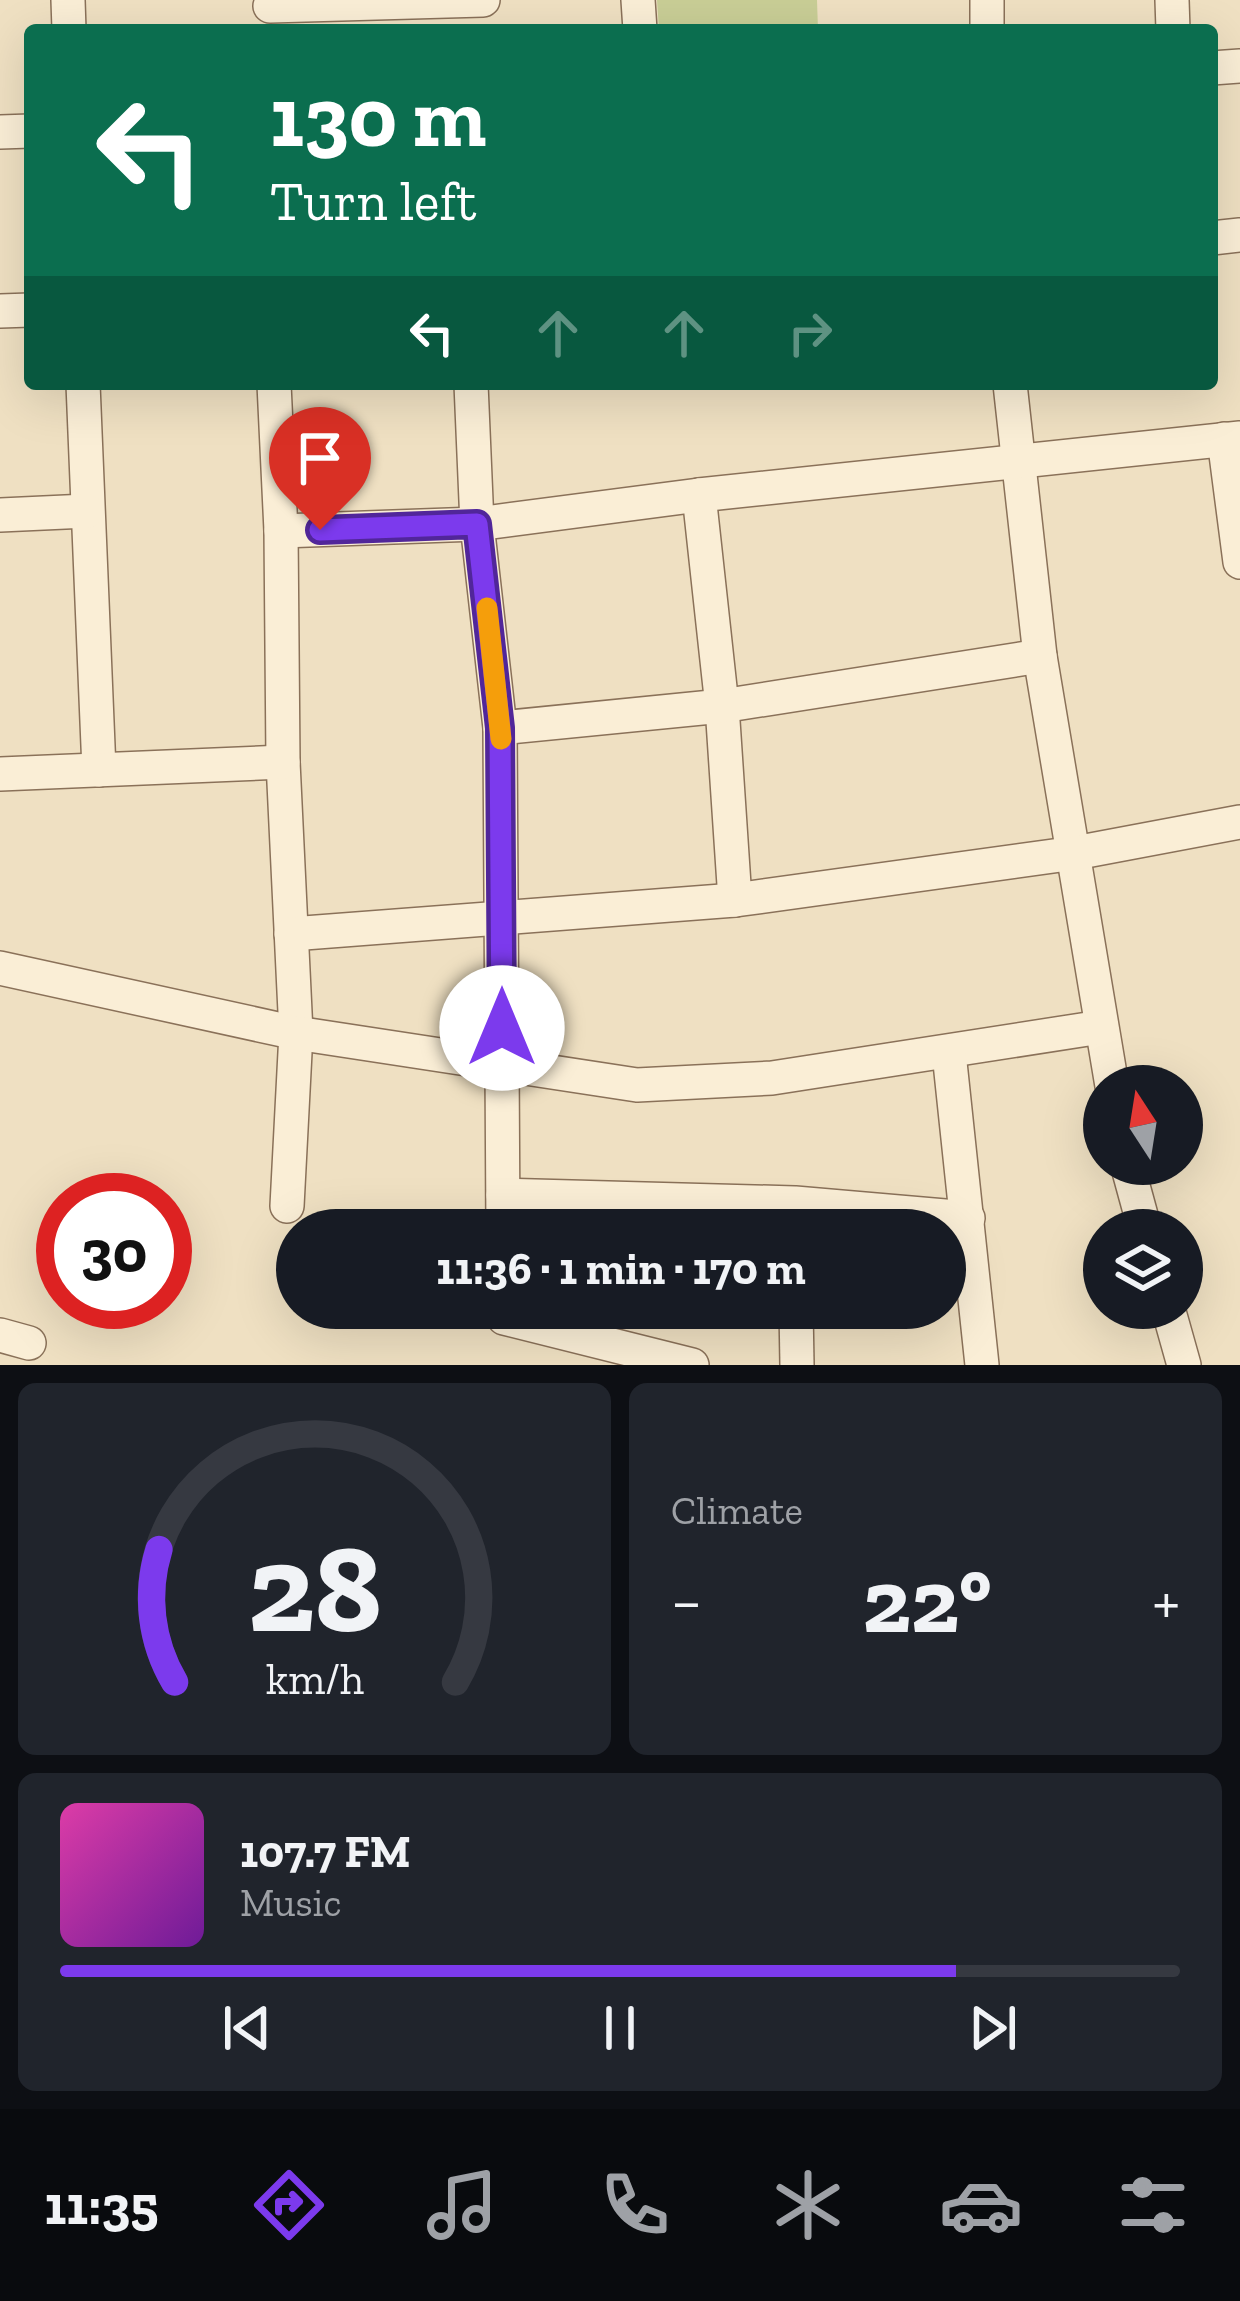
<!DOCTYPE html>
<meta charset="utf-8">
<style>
body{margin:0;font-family:"Zilla Slab",serif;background:#20242c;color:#f1f3f6;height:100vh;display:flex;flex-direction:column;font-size:45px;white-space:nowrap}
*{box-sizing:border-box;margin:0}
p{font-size:39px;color:#9ea1a6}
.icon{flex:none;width:66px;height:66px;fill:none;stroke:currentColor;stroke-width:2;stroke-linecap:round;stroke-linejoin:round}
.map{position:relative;height:1365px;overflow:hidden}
.details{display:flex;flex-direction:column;gap:18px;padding:18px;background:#0d0f14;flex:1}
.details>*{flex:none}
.banner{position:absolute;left:24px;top:24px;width:1194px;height:366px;border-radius:12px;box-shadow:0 12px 48px #0002;background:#0b6e4f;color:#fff;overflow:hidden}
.needle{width:78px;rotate:348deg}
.tools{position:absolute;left:1083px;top:1065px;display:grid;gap:24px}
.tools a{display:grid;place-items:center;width:120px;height:120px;border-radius:50%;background:#171b24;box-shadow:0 12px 48px #0002;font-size:60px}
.speed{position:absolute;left:36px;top:1173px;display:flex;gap:24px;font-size:60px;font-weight:700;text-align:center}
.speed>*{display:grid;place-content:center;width:156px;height:156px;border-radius:50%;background:#171b24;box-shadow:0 12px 48px #0002;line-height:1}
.speed .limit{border:18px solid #d22;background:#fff;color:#111}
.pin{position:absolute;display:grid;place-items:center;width:102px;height:102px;color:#fff;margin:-123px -51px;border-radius:50% 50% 50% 0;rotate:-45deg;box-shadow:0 0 12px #0007}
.pin .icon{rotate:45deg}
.me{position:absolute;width:132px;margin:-66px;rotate:0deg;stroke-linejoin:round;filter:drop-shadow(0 0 9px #0008)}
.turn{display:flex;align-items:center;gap:42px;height:252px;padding:0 48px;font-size:54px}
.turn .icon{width:156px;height:156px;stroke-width:2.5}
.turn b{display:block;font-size:84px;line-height:102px}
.lanes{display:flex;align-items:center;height:114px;padding:0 48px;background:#0003;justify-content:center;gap:60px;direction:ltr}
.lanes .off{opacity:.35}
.big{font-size:90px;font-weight:800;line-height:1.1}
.details .tile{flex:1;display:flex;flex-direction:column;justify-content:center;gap:18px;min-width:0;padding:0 42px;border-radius:18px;background:#20242c}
.details .dial{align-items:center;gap:0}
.dial svg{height:312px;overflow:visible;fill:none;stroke:#363941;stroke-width:7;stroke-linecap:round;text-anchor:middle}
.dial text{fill:#f1f3f6;stroke:none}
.song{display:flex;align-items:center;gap:36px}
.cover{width:144px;height:144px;border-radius:18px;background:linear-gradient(135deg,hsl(320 70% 55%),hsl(280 70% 35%))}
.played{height:12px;border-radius:6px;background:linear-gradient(90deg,#7c3aed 80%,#363941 80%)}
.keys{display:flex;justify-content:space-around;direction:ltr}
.heat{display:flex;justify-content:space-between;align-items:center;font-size:66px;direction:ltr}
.details .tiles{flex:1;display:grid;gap:18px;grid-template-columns:1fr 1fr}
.tile:last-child{grid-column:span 2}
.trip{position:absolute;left:276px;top:1209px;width:690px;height:120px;border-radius:60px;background:#171b24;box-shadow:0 12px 48px #0002;font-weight:800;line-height:120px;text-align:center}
.menu{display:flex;height:192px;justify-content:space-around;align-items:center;background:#090b0e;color:#9ea1a6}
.menu .icon{width:84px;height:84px}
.menu .current{color:#7c3aed}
.menu b{font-size:54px;color:#f1f3f6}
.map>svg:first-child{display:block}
.green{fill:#c9ce96}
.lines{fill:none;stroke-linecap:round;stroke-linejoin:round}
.minor-casing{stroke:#8a7159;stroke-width:36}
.minor{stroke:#faeed6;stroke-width:33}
.route-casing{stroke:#51269a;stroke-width:30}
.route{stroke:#7c3aed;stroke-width:21}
.slow{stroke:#f59e0b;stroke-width:21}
</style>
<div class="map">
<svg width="1240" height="1365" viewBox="0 0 1240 1365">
<rect width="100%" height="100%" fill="#efe0c2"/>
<path class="green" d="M657,0h160l1,30h-159z"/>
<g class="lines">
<g class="minor-casing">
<g id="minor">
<path d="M68,0l1,30"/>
<path d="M638,0l2,30"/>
<path d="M987,0v30"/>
<path d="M1172,0l1,30"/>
<path d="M270,6l213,-6"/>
<path d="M1212,68l28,-2"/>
<path d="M0,132l30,-1"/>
<path d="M1212,238l28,-3"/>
<path d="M0,311l30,-1"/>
<path d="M83,384l16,386"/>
<path d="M274,384l7,147 2,231 13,271 -9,173"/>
<path d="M471,384l6,140 23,204 3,502"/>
<path d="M1010,384l30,272 72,430"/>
<path d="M1224,439l16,123"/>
<path d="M699,495l23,211 13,194"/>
<path d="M0,515l87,-4"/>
<path d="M281,531l196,-7 222,-29 541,-57"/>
<path d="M500,728l222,-22 318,-50"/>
<path d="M0,774l283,-12"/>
<path d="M291,934l444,-34 340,-47 165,-31"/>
<path d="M0,968l296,65 341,52 135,-7 329,-51"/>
<path d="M949,1053l33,312"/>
<path d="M1127,1164l18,66"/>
<path d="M503,1195l292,8 173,15"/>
<path d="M504,1308v10l188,47"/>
<path d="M796,1308l1,57"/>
<path d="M1168,1308l16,57"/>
<path d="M0,1335l29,8"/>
</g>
</g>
<use href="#minor" class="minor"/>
</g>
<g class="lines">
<g class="route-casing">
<path id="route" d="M320,530l157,-6 23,204 2,300"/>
</g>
<use href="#route" class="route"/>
<path class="slow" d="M487,608l14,131"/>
</g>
</svg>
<div class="tools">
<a><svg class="needle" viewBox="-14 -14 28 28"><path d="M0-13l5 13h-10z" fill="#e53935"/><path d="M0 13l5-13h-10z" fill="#9ea1a6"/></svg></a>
<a><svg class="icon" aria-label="layers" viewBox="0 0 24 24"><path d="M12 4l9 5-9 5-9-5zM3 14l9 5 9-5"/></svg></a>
</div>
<div class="speed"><div class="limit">30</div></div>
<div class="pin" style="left:320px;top:530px;background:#d93025"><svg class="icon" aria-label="arrive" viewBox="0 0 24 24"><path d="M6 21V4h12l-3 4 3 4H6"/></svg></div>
<svg class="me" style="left:502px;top:1028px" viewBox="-20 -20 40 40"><circle r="19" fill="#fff"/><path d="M0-13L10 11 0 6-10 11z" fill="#7c3aed"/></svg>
<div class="trip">11:36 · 1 min · 170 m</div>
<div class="banner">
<div class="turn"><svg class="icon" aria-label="left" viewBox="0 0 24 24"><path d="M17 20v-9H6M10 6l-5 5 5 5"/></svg><div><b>130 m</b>Turn left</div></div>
<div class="lanes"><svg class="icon" aria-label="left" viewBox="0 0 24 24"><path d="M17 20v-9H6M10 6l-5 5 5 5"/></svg><svg class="icon off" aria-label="ahead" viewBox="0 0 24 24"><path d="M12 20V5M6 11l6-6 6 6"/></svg><svg class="icon off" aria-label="ahead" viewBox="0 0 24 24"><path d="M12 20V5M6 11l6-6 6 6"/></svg><svg class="icon off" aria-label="right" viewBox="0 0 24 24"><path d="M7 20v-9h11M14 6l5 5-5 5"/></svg></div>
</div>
</div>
<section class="details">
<div class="tiles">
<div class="tile dial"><svg viewBox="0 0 100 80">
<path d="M14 69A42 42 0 1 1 86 69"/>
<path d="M14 69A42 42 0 0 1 10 35" stroke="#7c3aed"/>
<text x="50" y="56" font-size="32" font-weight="700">28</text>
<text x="50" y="72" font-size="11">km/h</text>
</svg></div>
<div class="tile"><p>Climate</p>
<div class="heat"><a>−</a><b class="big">22°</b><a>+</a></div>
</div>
<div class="tile">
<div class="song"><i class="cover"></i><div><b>107.7 FM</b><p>Music</p></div></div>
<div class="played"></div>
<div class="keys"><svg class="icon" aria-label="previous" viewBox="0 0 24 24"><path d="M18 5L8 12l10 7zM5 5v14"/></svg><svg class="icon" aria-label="pause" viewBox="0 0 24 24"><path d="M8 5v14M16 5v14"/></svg><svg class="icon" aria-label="next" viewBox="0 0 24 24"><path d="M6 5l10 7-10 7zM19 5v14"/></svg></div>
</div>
</div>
</section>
<nav class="menu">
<b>11:35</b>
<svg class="icon current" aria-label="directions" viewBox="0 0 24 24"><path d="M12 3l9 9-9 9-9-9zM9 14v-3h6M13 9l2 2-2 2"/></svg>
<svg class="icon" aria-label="music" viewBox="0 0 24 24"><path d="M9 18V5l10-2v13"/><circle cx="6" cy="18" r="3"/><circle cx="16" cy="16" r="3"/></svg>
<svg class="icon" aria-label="phone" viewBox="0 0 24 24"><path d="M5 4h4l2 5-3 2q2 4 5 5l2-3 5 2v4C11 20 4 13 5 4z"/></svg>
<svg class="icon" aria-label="climate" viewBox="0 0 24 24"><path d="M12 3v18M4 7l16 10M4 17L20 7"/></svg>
<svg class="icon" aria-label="car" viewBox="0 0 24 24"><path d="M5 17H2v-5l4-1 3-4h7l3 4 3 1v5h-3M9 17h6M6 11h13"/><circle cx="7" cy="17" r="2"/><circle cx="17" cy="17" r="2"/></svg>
<svg class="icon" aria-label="filters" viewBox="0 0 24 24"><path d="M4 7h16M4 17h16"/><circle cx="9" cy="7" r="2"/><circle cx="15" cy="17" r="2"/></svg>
</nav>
